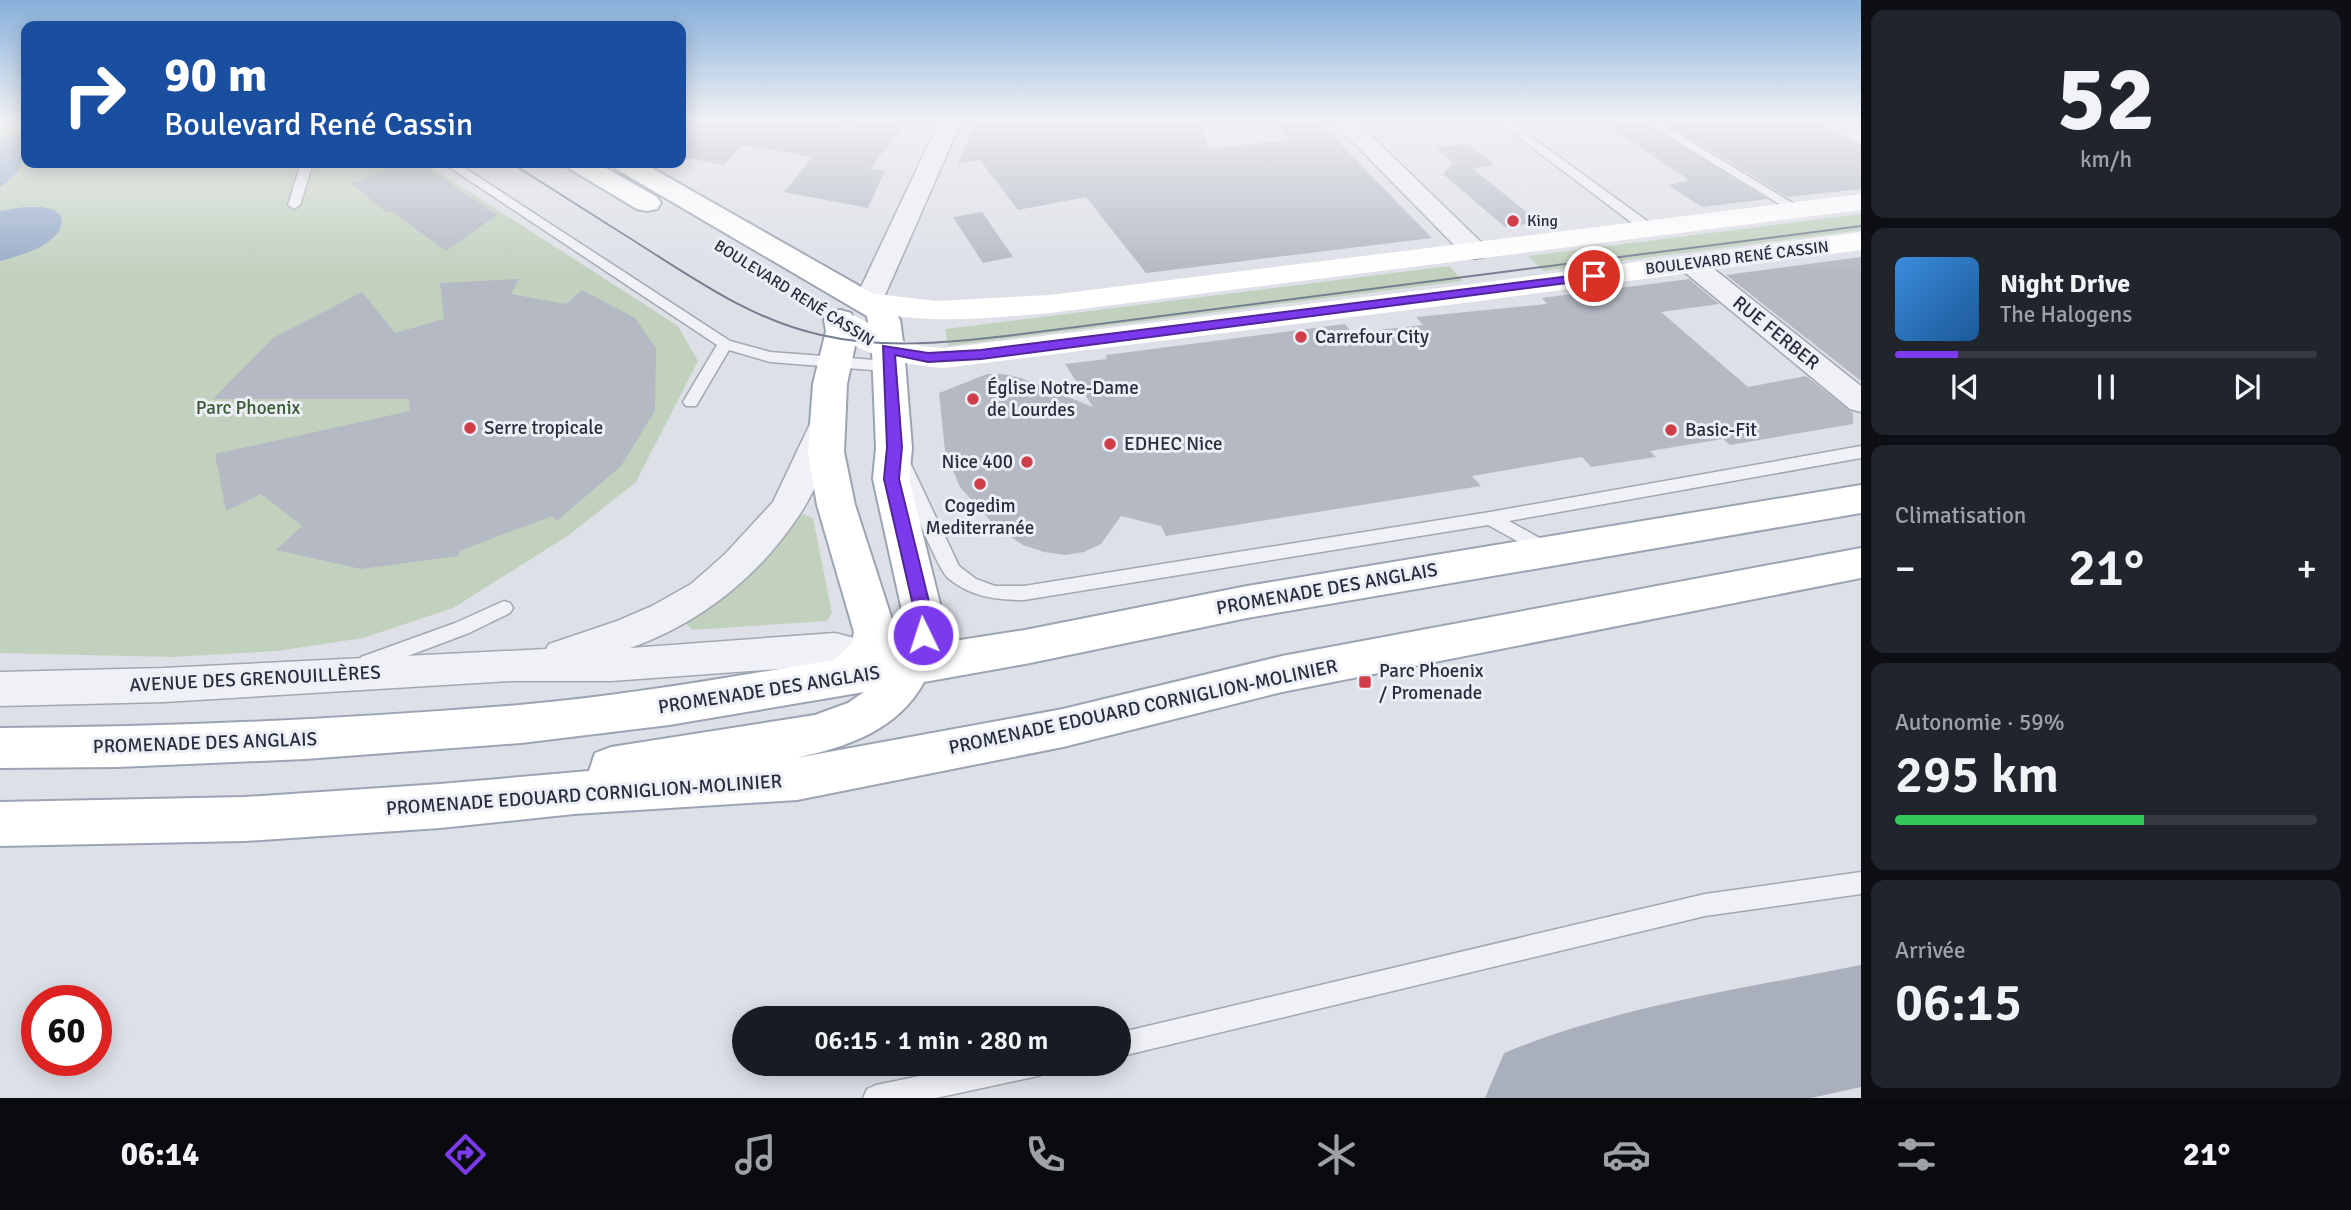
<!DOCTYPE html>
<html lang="fr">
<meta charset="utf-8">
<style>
body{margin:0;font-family:Signika,sans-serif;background:#20242c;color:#f1f3f6;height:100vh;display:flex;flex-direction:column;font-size:26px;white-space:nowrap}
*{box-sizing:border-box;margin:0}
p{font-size:23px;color:#9ea1a6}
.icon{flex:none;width:38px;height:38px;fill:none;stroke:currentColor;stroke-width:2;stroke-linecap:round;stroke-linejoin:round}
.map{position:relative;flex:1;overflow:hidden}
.sheet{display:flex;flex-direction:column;gap:10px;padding:10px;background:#0d0f14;width:490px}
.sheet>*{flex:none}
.banner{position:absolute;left:21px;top:21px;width:665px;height:147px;border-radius:14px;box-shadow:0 4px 18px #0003;background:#1a4fa0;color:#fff;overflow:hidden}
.speed{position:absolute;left:21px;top:985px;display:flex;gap:14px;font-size:35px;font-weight:700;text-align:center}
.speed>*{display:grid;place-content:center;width:91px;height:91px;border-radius:50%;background:#171b24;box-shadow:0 4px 18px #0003;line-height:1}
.speed .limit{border:10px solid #d22;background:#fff;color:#111}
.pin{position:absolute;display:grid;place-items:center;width:60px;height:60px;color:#fff;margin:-30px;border:4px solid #fff;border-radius:50%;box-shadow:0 2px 7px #0007}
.me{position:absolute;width:77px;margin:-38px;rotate:356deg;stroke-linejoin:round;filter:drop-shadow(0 0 5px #0008)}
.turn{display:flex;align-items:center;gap:24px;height:147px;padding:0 28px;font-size:32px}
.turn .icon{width:91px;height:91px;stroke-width:2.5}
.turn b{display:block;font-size:49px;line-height:60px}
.big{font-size:52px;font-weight:600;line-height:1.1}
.sheet .tile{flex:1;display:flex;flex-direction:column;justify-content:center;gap:10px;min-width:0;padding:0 24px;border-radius:14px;background:#20242c}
.sheet .dial{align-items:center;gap:0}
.dial b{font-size:91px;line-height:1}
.song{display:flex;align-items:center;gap:21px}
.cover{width:84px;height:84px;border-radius:10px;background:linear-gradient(135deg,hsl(210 70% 55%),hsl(210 70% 35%))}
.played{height:7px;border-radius:4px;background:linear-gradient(90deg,#7c3aed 15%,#363941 15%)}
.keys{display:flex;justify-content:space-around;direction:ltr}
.heat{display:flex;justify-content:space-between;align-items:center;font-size:38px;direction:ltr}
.charge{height:10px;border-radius:5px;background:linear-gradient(90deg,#34c759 59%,#363941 0)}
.trip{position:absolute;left:732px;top:1006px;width:399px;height:70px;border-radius:35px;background:#171b24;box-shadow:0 4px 18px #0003;font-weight:600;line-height:70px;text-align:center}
.tabs{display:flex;height:112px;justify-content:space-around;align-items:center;background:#090b0e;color:#9ea1a6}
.tabs .icon{width:49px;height:49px}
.tabs .current{color:#7c3aed}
.tabs b{font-size:32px;color:#f1f3f6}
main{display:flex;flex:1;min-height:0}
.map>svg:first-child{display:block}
.green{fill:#c1d1be}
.water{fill:#97abc8}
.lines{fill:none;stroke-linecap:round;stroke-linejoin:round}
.river{fill:#97abc8;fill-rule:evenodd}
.taxiway{fill:#aaafbc;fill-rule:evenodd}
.building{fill:#b4b9c4}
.service-casing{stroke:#a2a7b1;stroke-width:3}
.minor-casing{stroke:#a2a7b1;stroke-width:3}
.primary-casing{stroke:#9ca4b3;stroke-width:4}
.service{fill:#f0f1f6;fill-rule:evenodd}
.minor{fill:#f0f1f6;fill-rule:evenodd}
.secondary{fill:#fff;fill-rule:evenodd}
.primary{fill:#fff;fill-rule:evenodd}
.tram{stroke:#767e91;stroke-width:2}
.route{fill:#7c3aed;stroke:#51269a;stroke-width:2}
.poi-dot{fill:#d03f49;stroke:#eceff5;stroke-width:2.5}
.labels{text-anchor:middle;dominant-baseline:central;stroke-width:6;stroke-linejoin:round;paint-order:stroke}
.far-poi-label{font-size:16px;fill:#262d3e;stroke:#eceff5;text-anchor:start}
.far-street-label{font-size:16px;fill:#262d3e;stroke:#eceff5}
.street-label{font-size:19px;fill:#262d3e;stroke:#eceff5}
.poi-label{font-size:19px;fill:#262d3e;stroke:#eceff5;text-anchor:start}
.park-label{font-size:19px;fill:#385a33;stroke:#eceff5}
</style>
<main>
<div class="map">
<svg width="1861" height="1098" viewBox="0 0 1861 1098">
<rect width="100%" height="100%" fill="#dde0e7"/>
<g class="green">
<path d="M0,120h26v43h399l253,163 20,35 -62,121 -67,53 -116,73 -90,30 -86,13 -105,6 -172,-4z"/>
<path d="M1861,214v16l-318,41 -15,-15z"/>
<path d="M1449,266l14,15 -515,65 -3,-17z"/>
<path d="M803,514l10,4 19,95 -5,8 -135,9 -8,-9 111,-103z"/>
</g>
<g class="water">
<path d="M0,142l16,6 6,6c2,16 -10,24 -22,33z"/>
<path d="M25,207h17l12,3 7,6c6,27 -41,40 -61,45v-50z"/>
</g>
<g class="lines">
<path class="river" d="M26,132v23l-12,4 -14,-4v-16z"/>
<path class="taxiway" d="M1861,965v122l-50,11h-326l19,-45c113,-47 238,-64 357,-88z"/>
</g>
<g class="building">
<path d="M681,120h84l-1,1 5,1 4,-2h55l20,9 8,-9h52l-38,49 15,2 -17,37 -84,-16 28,-35 -69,-12 -19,20 -43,-8z"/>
<path d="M976,120h223l9,29 82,-9 -20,-20h47l115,118 -286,35 -60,-76 -68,13 -38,-50 -22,4z"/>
<path d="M1600,120h40l127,79 -65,8 -34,-22 20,-4 -2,-3z"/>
<path d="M1660,120h157l5,7 39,19v43l-74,8z"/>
<path d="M1467,143l28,22 -22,4 66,53 -34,5 -62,-53 10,-11 -17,-15z"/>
<path d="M400,163h20l77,52 -51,36 -55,-40 -4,2 -35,-29z"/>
<path d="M982,212l31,45 -30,6 -30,-46z"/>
<path d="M1861,257v124l-135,-106z"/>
<path d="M519,279l-8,15 55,10 16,-14 53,28 21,30 -1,63 -34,55 -64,55 -5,-5 -93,35v5l-98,13 -85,-19 26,-24 -41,-32 -35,17 -11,-57 195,-43 -1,-12h-196l60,-61 89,-46 33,41 49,-14 -4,-36z"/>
<path d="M1689,279l30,25 -58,8 87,75 58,-11 47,37v11l-123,21 -7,-6 -73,12 6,6 -65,10 -9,-10 -110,19 9,10 -315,50 -5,-10 -40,-10 -20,28 -17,8 -18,3 -22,-3 -21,-7 -27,-18 -36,-40 -15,-36 -6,-58 48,-19h16l18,4 72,29 -28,-43 42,-5 -1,-4 239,-31 7,9 71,-8 -7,-8 131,-13 -5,-6z"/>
</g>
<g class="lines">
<g class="service-casing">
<g id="service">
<path d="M1496,120h12l146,106v6h-10z"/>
<path d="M1642,120h13l149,90 -6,4 -4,-1z"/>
<path d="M301,163h12l-13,42 -6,4 -6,-4z"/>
<path d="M443,163h14l273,178 40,11 105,8 21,13 -7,5 -17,-8 -102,-8 -41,-12 -33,56h-10l-3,-4 34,-57z"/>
<path d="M1861,446v12l-352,63 45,25 3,5 -3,5 -6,2 -60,-33 -464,75c-28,0 -53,-3 -76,-22 -12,-11 -47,-101 -57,-122l8,-6 6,2 54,114 17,13 19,7h29l466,-74z"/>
<path d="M504,601l6,2 3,5 -3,5 -41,20 -101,38 -7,-2 -3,-6 3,-6 94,-34z"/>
<path d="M1861,872v22l-156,22 -587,141v-24l587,-139z"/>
<path d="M978,1064h72l-3,9 -9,3 -102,22h-73l4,-9 9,-4z"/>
</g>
</g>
<g class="minor-casing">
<g id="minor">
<path d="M940,120h22l-80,182 -4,6 -10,2 -10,-2 -4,-6z"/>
<path d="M1331,120h24l129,125 4,6 -4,6 -9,2 -9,-2z"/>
<path d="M1820,120h27l14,8v16l-38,-19z"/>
<path d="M1691,256l9,2 161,128v26l-11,-3 -168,-139 -4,-6 4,-6z"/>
<path d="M826,413l11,3 5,8c-14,30 -25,66 -44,93 -40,60 -99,107 -168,131l205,-15 70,18 5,11 -5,11 -14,5 -56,-13 -224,16h-101l-346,21 -164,4v-34l164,-4 382,-19 3,-5 68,-23 35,-15 39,-22 34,-30 48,-52 37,-78 5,-8z"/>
</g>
</g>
<g class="primary-casing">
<g id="primary">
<path d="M566,163h31l60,34 4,6 -4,6 -10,2 -10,-2 -67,-40z"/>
<path d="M612,163h31l248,141 9,16 4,29 8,99 -3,31 36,145 -4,19 84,-13 222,-44 614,-101v28l-614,105 -222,46 -101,18c-26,48 -77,65 -128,76l267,-49 219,-53 579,-108v30l-579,114 -219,55 -266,53 -223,14 -134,14 -195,13 -245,5v-44l245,-5 195,-13 149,-13 6,-18 16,-6 204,-32 33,-12 16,-11 -195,33 -148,18 -216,16 -187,8 -118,1v-40c173,-1 347,-9 519,-23 106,-9 211,-28 315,-45l18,-17 2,-11 -37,-127 -9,-53 5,-68 13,-53 -2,-11 5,-7 11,-3 11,3 7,18 -11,53 -3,68 11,53 41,127 -6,20 7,-2 8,-26 -32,-145 3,-31 -4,-99 -5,-33 -251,-147z"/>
</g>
</g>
<use href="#service" class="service"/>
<use href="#minor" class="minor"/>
<g class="secondary">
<path d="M1861,194v16l-811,103c-65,6 -129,12 -193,-4l-4,-7 4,-7 11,-2 68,8 114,-6z"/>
<path d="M1861,232v18l-389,52 -528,66c-37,-2 -98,-15 -120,-48l5,-7c25,-6 47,19 71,27 14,6 29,7 44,8l528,-64z"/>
</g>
<use href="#primary" class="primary"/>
<path class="tram" d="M511,163c46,29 93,59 139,88 55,35 107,70 171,84 61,14 124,8 185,1l855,-110"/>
</g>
<linearGradient id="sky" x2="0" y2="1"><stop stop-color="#87b0db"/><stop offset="0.44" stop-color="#f0f1f4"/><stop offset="1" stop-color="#f0f1f4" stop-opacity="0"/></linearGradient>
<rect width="1861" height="273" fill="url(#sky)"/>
<path class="route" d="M1594,273l6,3 -2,3 -617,80 -53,3 -33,-7 7,92 -3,32 33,135 -3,26h-12l-2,-26 -31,-135 3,-32 -4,-101 45,7 53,-3z"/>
<g class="poi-dot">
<circle cx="1513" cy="221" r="7"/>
<circle cx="1301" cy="337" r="7"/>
<circle cx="973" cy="399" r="7"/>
<circle cx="470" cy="428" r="7"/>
<circle cx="1671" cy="430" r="7"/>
<circle cx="1110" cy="444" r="7"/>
<circle cx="1027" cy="462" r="7"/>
<circle cx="980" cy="484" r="7"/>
<rect x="1358" y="675" width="14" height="14" rx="3.5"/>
</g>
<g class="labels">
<g class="far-poi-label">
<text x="1527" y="221">King</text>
</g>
<g class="far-street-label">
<text transform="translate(1737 258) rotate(-7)">BOULEVARD RENÉ CASSIN</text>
<text transform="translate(794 293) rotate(32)">BOULEVARD RENÉ CASSIN</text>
</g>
<g class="street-label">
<text transform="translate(1776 333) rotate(39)">RUE FERBER</text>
<text transform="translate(1327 589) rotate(-10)">PROMENADE DES ANGLAIS</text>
<text transform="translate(255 679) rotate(-3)">AVENUE DES GRENOUILLÈRES</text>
<text transform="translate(769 690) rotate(-9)">PROMENADE DES ANGLAIS</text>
<text transform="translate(1143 707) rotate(-12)">PROMENADE EDOUARD CORNIGLION-MOLINIER</text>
<text transform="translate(205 743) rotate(-2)">PROMENADE DES ANGLAIS</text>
<text transform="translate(584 795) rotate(-4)">PROMENADE EDOUARD CORNIGLION-MOLINIER</text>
</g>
<g class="poi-label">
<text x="1315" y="337">Carrefour City</text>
<text x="987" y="388">Église Notre-Dame<tspan x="987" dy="22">de Lourdes</tspan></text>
<text x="484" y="428">Serre tropicale</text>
<text x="1685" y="430">Basic-Fit</text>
<text x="1124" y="444">EDHEC Nice</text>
<text x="1013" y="462" text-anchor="end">Nice 400</text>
<text x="980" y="506" text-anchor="middle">Cogedim<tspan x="980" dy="22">Mediterranée</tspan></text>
<text x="1379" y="671">Parc Phoenix<tspan x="1379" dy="22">/ Promenade</tspan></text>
</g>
<g class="park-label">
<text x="248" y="408">Parc Phoenix</text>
</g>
</g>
</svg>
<div class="speed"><div class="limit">60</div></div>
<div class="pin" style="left:1594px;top:276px;background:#d93025"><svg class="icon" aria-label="arrive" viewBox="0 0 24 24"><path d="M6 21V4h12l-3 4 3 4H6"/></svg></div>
<svg class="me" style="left:923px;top:635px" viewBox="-20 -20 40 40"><circle r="17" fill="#7c3aed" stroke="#fff" stroke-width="3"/><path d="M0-11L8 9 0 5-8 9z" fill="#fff"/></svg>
<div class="trip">06:15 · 1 min · 280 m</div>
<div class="banner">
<div class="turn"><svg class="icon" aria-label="right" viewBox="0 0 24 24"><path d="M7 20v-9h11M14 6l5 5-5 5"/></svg><div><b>90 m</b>Boulevard René Cassin</div></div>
</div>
</div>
<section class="sheet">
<div class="tile dial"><b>52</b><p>km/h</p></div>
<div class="tile">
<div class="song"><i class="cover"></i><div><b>Night Drive</b><p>The Halogens</p></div></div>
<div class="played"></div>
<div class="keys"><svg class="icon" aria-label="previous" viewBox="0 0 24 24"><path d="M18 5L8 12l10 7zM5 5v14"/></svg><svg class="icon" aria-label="pause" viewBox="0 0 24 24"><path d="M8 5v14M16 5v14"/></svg><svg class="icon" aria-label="next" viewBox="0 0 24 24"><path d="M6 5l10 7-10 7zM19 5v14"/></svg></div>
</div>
<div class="tile"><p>Climatisation</p>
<div class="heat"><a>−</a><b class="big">21°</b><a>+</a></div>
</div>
<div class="tile"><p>Autonomie · 59%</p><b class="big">295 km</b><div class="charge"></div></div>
<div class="tile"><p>Arrivée</p><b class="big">06:15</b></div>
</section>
</main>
<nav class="tabs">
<b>06:14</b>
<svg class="icon current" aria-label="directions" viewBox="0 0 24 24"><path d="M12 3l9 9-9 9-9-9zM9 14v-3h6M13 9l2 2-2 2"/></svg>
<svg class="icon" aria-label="music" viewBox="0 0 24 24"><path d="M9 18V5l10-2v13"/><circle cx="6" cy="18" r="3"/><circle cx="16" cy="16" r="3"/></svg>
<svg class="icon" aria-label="phone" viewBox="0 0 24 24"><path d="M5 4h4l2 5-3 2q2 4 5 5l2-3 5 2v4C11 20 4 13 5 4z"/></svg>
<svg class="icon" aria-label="climate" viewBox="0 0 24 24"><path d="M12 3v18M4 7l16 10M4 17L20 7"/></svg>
<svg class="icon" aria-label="car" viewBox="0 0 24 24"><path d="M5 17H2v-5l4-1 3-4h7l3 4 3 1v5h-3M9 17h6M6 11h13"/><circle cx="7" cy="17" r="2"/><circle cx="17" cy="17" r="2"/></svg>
<svg class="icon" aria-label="filters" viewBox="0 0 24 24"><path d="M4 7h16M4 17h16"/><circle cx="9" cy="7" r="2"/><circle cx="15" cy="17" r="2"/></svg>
<b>21°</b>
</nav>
